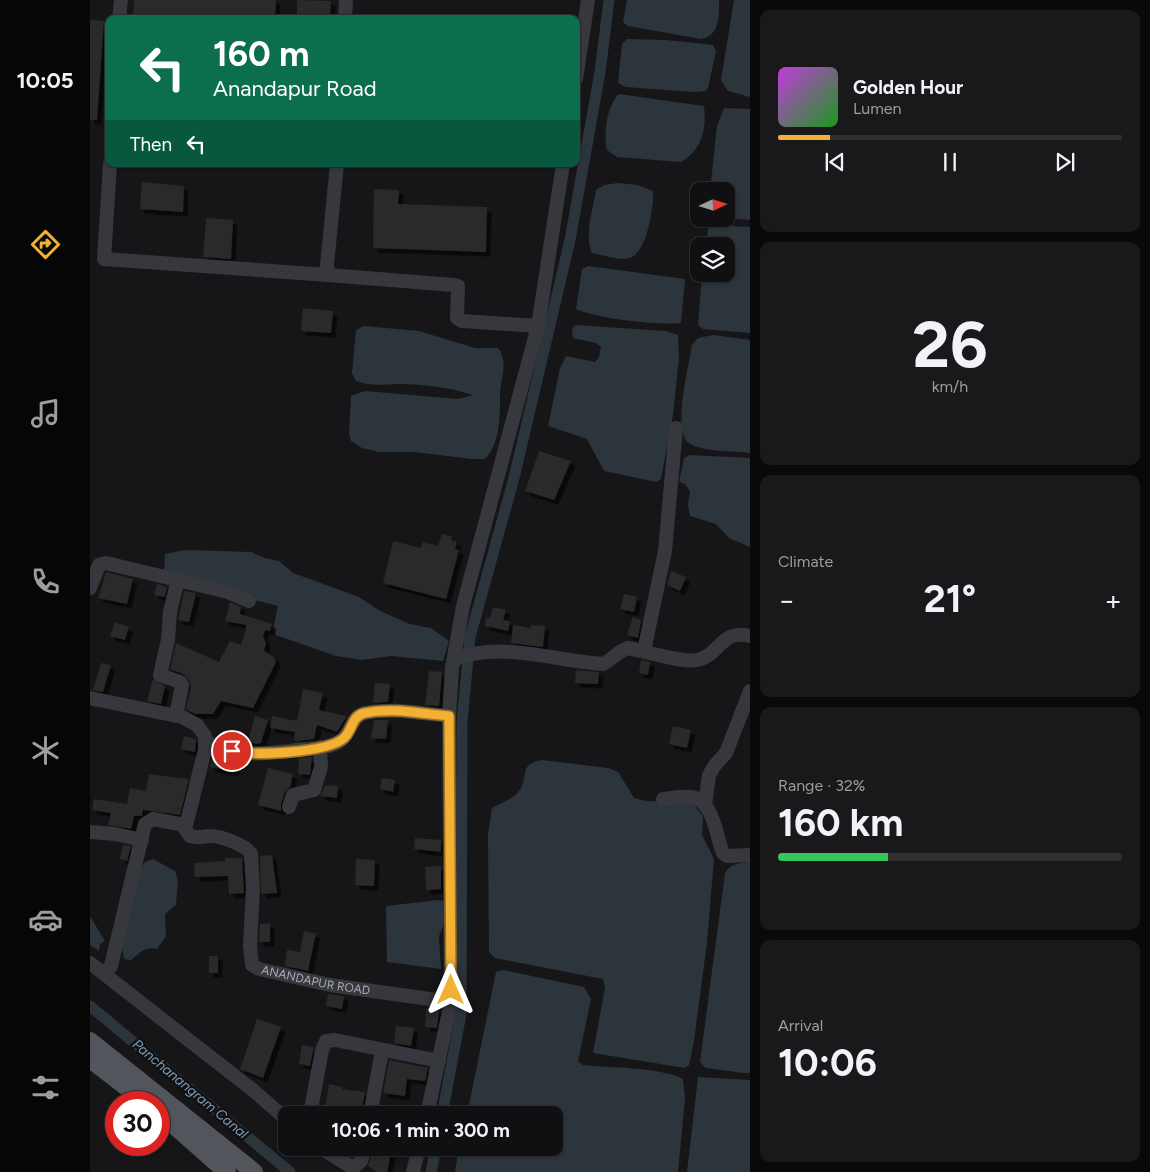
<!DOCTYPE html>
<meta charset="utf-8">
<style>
body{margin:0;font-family:Figtree,sans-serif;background:#19191b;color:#f1f3f6;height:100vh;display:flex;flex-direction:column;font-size:19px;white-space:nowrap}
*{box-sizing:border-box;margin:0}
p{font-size:16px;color:#9c9d9f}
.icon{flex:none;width:28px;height:28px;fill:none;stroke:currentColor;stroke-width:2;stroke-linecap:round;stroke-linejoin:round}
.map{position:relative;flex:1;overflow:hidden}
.details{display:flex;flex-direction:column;gap:10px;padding:10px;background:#09090a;width:400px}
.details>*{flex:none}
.hud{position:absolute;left:15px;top:15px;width:475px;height:152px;border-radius:10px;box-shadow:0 1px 4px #0004,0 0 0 1px #303032;background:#0b6e4f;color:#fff;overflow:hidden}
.needle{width:32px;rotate:86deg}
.controls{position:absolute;left:600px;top:182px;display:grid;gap:10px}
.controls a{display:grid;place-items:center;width:45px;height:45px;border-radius:10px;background:#101012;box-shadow:0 1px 4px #0004,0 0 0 1px #303032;font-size:25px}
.speed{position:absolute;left:15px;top:1091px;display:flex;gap:10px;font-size:25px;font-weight:700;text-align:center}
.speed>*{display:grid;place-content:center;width:65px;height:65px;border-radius:50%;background:#101012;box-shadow:0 1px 4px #0004,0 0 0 1px #303032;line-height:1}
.speed .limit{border:8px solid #d22;background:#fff;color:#111}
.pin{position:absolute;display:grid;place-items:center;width:42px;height:42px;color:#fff;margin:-21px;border:2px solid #fff;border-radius:50%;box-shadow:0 1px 5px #0007}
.me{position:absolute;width:55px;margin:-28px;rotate:0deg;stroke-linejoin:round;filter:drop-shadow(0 0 4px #0008)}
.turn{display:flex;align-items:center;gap:18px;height:105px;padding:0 25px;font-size:22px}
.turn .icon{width:65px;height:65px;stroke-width:2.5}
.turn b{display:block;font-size:35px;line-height:42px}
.then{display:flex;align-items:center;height:48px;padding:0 25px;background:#0003;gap:10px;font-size:19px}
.big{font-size:38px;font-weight:700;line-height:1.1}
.details .widget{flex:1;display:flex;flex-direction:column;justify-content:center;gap:8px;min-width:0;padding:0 18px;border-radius:10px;background:#19191b}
.details .dial{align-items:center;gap:0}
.dial b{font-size:65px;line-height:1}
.song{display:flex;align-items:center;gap:15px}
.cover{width:60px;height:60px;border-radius:8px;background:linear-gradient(135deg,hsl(290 70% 55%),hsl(120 70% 35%))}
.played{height:5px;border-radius:2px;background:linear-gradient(90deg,#f2b134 15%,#303032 15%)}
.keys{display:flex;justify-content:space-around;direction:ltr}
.heat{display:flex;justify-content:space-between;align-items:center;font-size:28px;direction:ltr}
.charge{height:8px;border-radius:4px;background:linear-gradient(90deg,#34c759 32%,#303032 0)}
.trip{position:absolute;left:188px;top:1106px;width:285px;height:50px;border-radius:10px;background:#101012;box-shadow:0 1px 4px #0004,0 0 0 1px #303032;font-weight:700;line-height:50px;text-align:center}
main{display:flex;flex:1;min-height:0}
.tab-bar{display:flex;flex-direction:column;width:90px;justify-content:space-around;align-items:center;background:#060607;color:#9c9d9f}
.tab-bar .icon{width:35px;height:35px}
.tab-bar .selected{color:#f2b134}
.tab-bar b{font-size:22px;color:#f1f3f6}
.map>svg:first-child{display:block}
.water{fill:#2c353c}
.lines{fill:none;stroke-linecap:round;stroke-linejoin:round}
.canal{stroke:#2c353c;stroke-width:11}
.building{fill:#29292c;filter:url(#shadow)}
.minor{stroke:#37383d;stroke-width:14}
.major{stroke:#53555c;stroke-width:18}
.route-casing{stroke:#9d7322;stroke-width:12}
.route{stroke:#f2b134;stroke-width:9}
.labels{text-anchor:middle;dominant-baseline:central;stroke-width:5;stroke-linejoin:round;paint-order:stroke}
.street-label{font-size:12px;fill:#a8adb8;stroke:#111113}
.water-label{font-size:14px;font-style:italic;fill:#7f9bb3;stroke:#111113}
</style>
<main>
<nav class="tab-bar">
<b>10:05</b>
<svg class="icon selected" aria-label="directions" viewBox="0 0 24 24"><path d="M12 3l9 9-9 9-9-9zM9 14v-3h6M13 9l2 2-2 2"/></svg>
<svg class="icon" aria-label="music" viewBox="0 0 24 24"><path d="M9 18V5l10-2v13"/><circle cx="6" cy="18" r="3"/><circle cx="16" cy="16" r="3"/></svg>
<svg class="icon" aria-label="phone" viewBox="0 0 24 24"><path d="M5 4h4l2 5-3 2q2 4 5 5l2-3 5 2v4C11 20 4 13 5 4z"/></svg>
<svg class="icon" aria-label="climate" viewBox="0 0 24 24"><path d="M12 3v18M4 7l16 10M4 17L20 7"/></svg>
<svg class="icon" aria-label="car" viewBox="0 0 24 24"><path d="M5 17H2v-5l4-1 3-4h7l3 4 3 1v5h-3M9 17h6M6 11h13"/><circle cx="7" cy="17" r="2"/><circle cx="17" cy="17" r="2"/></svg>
<svg class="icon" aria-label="filters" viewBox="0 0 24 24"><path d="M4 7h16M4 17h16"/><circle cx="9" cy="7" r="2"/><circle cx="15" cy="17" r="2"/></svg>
</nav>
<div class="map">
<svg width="660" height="1172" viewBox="0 0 660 1172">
<defs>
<filter id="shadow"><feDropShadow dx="4.5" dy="4.5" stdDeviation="0" flood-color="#0009"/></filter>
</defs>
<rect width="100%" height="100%" fill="#161618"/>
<g class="water">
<path d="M537,0h92c0,16 1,36 -18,39l-73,-13 -5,-4z"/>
<path d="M644,0h16v97l-22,-6 -7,-11z"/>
<path d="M537,39l39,1 47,5 3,6 -8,37 -3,3 -11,1 -69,-5 -7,-4 4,-39z"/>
<path d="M529,94l85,12c3,22 -2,44 -23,56l-64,-5 -10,-7c-4,-16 0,-45 12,-56z"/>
<path d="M634,108l26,1v111l-24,-2v-27h-16l7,-65z"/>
<path d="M528,183l19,2 16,6c1,16 -6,61 -23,67 -11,3 -27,-3 -38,-5 -8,-19 1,-43 4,-63l8,-5z"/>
<path d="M622,225l38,2v106l-47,-4 -5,-4 4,-51h24v-28h-20l2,-17z"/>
<path d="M498,266l97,13 -4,44c-21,3 -87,-5 -105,-14l6,-40z"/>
<path d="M485,325l91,6 12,4 1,22 -6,58 -12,64 -4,3 -53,-11 -17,-32 -39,-13 12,-58 6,-12 29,6 4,-5 2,-10 -5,-4 -23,-5 -1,-9z"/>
<path d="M274,326l55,5 56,17h23c11,15 2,32 2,48 0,20 0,48 -15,63h-13l-58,-7h-35l-17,-4 -11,-7 -2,-7 2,-38 14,-5 93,8 15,-4c-22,-7 -48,-11 -72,-11 -17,0 -29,3 -45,-3l-4,-8 4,-43z"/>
<path d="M623,335l37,5v113c-15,-2 -49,-1 -61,-10 -17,-12 0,-78 3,-98l6,-7z"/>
<path d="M600,455l60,3v89l-21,-9 -13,-14 -26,-8 -2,-11 2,-14 -5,-7 -6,-2 5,-24z"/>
<path d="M96,550l65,2 13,6 15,3 14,12 66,24 21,14 30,13 21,4 18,13 -6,20 -52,-5 -29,4 -26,-4 -60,-21 -3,-5 5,-24 -24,-6v-5l-25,-8 -65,-15 1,-18z"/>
<path d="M452,760l66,8 10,4 16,26 12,3 38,1 10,3 9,11 -1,19 12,24 -7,83 -13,99 -5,24 -4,3 -92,-15 12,-65 -2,-9 -108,-21 -6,-6 -1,-117 4,-27c9,-5 23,-9 29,-20 7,-15 -1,-24 21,-28z"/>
<path d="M63,859l22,12 3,9 -2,25 -11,9 1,22 -9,13c-11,-3 -17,3 -26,11l-7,-1 -2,-11 16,-75 7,-11z"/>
<path d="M660,862v211h-6l-38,-5 -6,-6 25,-189c6,-10 14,-10 25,-11z"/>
<path d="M348,900l6,1v23l-5,12 2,33 -54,-7 -1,-56z"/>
<path d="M0,916l15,25 -5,3 -1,7 -9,-6z"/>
<path d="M413,970l81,17 7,12 -13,62 5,4c26,3 78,2 100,14l2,19 -7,74h-223l4,-24h95v-33h-87l29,-143z"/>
<path d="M608,1077l52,3v92h-63z"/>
</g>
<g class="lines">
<g class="canal">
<path d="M0,1006l200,166"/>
<path d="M352,1115l19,-101 1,-292 8,-85 44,-159 56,-238 30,-168 9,-72"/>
<path d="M341,1172l5,-24"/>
</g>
</g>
<g class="building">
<path d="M44,0h142l-1,18 -60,-1 -31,-3 -1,3 -31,-1v3h-19z"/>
<path d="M207,0l34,1 -1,18h-33z"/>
<path d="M0,20l14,1 -7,99h-7z"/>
<path d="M52,182l42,4 -1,26 -43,-3z"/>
<path d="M284,189l25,1 -1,14 89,3 -1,45 -113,-4z"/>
<path d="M116,218l27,2 -2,39 -28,-2z"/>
<path d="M213,308l30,3 -2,22 -30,-2z"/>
<path d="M449,451l32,10 -17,39 -29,-9z"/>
<path d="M352,534l10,2 -1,4 6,1 -2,8 4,1 -13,49 -63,-16 10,-42 28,7 2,-6 15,4z"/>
<path d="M581,571l15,6 -6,14 -13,-6z"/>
<path d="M16,572l27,7 -6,25 -29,-6z"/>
<path d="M67,584l10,3 -2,10 -11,-2z"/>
<path d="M94,591l12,2 -7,29 -11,-2z"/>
<path d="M534,594l13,3 -3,15 -14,-3z"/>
<path d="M140,602l11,5 -1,7 32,10 -2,7 -5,-1 -2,6 3,7 -2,8 10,6 2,5 -23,46 -32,-7 -8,13h-18l-9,-5 5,-22 -2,-7 -6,-6 -13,-5 6,-26 43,19 11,-21 11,4 5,-16v-4l-21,-4z"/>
<path d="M403,607l13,3 -3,10 7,1 -2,10 -23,-5 1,-9 4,1z"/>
<path d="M543,617l8,3 -3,18 -11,-3z"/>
<path d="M25,622l14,5 -4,13 -15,-4z"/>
<path d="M423,625l17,3 1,-3 14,1 -2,21 -32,-4z"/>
<path d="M551,660l9,2 -2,13 -9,-2z"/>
<path d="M11,663l10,2 -8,27 -10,-2z"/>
<path d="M486,670l23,2 -1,12 -23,-1z"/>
<path d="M339,671l13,1 -3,34 -14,-1z"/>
<path d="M63,679l12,7 -4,18 -14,-3z"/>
<path d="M285,683l15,1 -2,18 -15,1z"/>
<path d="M213,689l20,4 -4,17 28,6 -10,16 -20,-7 -3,14 -17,2 -3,-1 1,-8 -25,-4 2,-12 25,5z"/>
<path d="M165,716l13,4 -7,23 -5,1 -8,-3z"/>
<path d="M284,720h14l-2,19 -15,-1z"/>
<path d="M583,726l18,4 -4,18 -18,-4z"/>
<path d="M94,736l12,3 -1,13 -14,-3z"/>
<path d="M123,754l24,7 -3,11 -24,-5z"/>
<path d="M222,757l-2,18 -12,-1 1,-16z"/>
<path d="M178,768l25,6 -3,13 -5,5 -4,12v7l-23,-6z"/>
<path d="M59,774l40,5 -9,36 -37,-5 -1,6h-8l-3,13 -23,-4 3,-12 -19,-3 2,-11 33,5 3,-16 16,3z"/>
<path d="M292,778l13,2 -2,12 -13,-3z"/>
<path d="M235,785l13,1 -1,12 -17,-2z"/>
<path d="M325,838l26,2v12l-27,-3z"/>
<path d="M33,845l8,1 -4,15 -7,-2z"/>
<path d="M182,855l5,38 -16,1 -1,-38z"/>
<path d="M135,858h17l2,35 -15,1 -1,-18 -33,1 -1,-14 31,-2z"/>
<path d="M266,859l19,1 -1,26 -19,-1z"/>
<path d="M351,866v23l-15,1 -1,-23z"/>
<path d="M180,923v19h-11l1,-18z"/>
<path d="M214,931l12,2 -8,38 -23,-5 2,-16 13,2z"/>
<rect x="119" y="956" width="9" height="17"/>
<path d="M238,994l16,2 -2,13 -16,-3z"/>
<path d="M336,1008l13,1 -2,19 -12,-1z"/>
<path d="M167,1019l24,8 -18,51 -23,-9z"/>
<path d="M306,1026l18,2 -3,18 -17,-3z"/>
<path d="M212,1045l12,2 -4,19 -11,-2z"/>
<path d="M299,1060l39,8 -3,13 -18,-2 -2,17 -22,-3z"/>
<path d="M239,1084l13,3v2l23,3 -4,23h-18v-4l-18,-3z"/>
<path d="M255,1148h11l-2,6 -9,-2z"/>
<path d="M284,1148h18l-5,24h-11l-8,-6z"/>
</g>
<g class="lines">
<g class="minor">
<path d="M29,19l2,-19"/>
<path d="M255,19l1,-19"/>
<path d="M486,79l12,-79"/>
<path d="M20,164l-6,95 224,16"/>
<path d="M247,164l-10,101 1,10 126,10 4,1 -1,32 5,3 76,5"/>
<path d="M0,588l9,-23 7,-2 122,29 21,9"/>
<path d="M554,651l21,-100 11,-123"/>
<path d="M365,659c48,-18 99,2 148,5 10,-5 15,-13 25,-16 16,3 55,15 69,12 24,-5 23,-31 53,-24"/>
<path id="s1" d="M0,698l92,19 15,8 8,11v14l-20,79 5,7c8,3 12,0 20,0 11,0 36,9 41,18l2,34 -3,58 2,19 7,4 71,16 121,17"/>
<path d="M86,716l6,-31 -2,-3 -20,-7 8,-35 2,-28 8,-33"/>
<path d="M359,716l3,-48 11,-62 75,-280 25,-162"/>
<path d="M116,742c32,16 63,12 97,7 13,-1 27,-1 37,-8 11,-7 11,-25 25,-28 24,-6 59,1 84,3l2,286 -24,113"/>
<path d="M573,799c9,-1 19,-3 28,-2 23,3 25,40 32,56l4,3 23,-1"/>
<path d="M615,805l4,-30 6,-10 11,-12 24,-62"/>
<path d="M199,807l4,-12 21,-5 7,-23 -1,-20"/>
<path d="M0,832l25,2 27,6"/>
<path d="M0,963l9,7 7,2 5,-6 34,-142 8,-5 32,6"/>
<path d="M9,970l155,121 32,28"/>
<path d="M220,1115l12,-65 4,-9 9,-1 104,21"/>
<path d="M280,1115l12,-64"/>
<path d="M231,1148l32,20 8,-7 4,-13"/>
<path d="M323,1172l6,-24"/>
</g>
<g class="major">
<path d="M0,1041l164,131"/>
<path d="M0,1059l56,43"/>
<path d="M69,1112l68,60"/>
</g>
</g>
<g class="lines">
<g class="route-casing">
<path id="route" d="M142,751c22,5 95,2 112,-13 8,-7 8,-23 21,-25 25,-6 59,1 84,3l2,274"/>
</g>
<use href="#route" class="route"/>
</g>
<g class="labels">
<g class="street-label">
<text stroke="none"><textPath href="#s1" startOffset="472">ANANDAPUR ROAD</textPath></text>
</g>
<g class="water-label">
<text transform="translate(100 1089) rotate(40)">Panchanangram Canal</text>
</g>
</g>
</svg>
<div class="controls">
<a><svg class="needle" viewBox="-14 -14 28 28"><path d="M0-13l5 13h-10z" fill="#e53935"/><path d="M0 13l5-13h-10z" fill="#9c9d9f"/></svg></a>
<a><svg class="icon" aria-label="layers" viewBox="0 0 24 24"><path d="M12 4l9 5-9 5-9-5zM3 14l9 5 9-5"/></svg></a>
</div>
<div class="speed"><div class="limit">30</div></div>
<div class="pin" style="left:142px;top:751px;background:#d93025"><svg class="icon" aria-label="arrive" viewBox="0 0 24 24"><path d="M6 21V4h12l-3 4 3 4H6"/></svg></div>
<svg class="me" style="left:361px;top:990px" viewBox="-20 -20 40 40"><path d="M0-17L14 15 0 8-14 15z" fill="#f2b134" stroke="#fff" stroke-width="4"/></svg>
<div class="trip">10:06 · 1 min · 300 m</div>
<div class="hud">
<div class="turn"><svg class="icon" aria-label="left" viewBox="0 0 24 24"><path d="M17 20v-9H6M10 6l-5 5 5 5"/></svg><div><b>160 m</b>Anandapur Road</div></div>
<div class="then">Then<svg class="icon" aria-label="left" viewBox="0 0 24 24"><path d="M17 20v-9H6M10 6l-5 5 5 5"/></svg></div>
</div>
</div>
<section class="details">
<div class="widget">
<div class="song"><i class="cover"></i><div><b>Golden Hour</b><p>Lumen</p></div></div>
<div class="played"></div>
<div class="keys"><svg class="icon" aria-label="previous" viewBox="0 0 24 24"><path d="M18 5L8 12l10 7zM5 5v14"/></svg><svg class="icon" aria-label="pause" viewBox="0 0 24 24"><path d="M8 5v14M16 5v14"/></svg><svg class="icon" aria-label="next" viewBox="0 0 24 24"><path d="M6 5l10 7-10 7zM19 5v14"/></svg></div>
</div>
<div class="widget dial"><b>26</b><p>km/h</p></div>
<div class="widget"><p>Climate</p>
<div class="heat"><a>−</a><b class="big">21°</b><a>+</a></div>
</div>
<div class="widget"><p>Range · 32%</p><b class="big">160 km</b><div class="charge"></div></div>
<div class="widget"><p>Arrival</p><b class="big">10:06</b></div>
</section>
</main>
